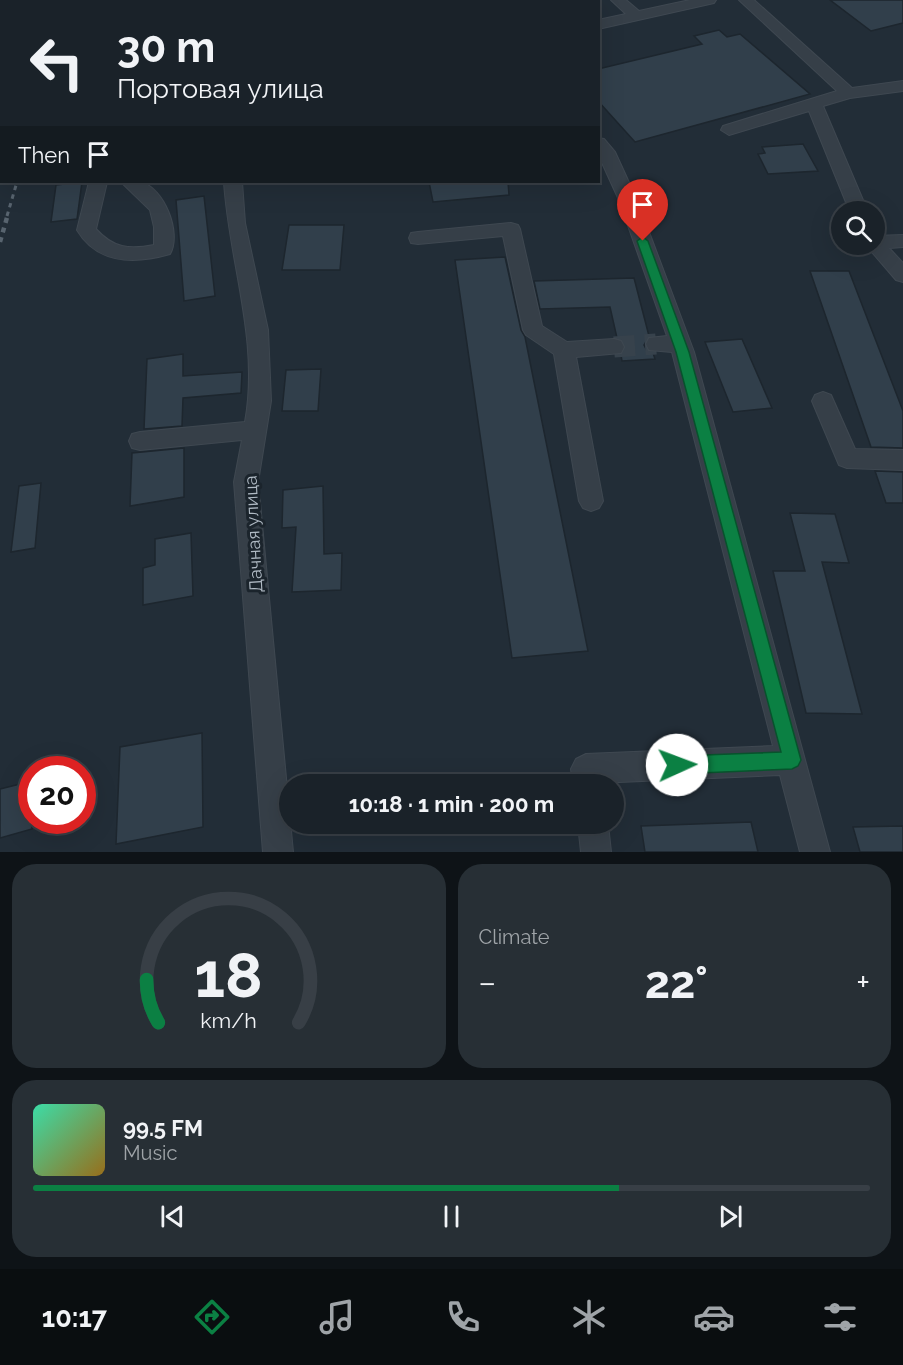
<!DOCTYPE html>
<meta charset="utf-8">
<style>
body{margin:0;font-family:Raleway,sans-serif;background:#272f35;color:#f1f3f6;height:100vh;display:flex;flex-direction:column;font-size:22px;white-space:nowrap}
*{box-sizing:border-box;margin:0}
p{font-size:20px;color:#9fa4a8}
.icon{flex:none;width:33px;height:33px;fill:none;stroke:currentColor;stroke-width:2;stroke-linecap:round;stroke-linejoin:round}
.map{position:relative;height:852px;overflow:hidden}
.sheet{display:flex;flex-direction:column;gap:12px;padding:12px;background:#0e1317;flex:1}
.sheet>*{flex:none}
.guide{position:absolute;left:0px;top:0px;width:600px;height:183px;box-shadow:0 6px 24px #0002,0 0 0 2px #383f46;background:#1a2229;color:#f1f3f6;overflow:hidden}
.fabs{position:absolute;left:831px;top:201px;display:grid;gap:12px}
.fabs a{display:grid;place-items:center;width:54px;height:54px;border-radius:50%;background:#1a2229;box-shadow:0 6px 24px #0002,0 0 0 2px #383f46;font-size:30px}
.speed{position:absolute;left:18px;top:756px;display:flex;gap:12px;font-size:30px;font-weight:700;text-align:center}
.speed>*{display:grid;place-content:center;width:78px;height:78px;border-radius:50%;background:#1a2229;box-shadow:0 6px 24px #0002,0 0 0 2px #383f46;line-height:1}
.speed .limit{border:9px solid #d22;background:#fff;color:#111}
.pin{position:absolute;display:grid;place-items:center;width:51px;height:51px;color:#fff;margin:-62px -26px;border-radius:50% 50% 50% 0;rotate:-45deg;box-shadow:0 0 6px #0007}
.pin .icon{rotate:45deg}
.me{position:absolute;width:66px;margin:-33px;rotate:88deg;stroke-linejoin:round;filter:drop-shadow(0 0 4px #0008)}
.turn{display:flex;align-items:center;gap:21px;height:126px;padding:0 18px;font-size:27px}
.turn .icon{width:78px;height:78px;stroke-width:2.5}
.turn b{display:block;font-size:42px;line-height:51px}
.then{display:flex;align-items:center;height:57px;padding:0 18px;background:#0003;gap:12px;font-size:22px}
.big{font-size:45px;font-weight:700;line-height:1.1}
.sheet .widget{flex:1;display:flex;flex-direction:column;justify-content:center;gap:9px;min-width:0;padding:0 21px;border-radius:24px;background:#272f35}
.sheet .dial{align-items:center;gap:0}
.dial svg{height:156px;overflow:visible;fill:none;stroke:#383f46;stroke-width:7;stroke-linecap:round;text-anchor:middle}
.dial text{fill:#f1f3f6;stroke:none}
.song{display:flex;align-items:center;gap:18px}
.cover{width:72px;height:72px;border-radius:9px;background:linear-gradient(135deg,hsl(160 70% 55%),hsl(40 70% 35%))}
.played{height:6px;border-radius:3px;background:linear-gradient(90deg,#0b8043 70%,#383f46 70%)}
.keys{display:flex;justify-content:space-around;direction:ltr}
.heat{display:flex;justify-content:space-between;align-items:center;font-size:33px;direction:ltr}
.sheet .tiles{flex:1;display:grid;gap:12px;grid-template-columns:1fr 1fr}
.widget:last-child{grid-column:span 2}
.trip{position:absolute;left:279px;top:774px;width:345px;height:60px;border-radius:30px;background:#1a2229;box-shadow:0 6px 24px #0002,0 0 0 2px #383f46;font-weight:700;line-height:60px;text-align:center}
.menu{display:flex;height:96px;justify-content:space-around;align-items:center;background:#0a0e10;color:#9fa4a8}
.menu .icon{width:42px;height:42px}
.menu .selected{color:#0b8043}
.menu b{font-size:27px;color:#f1f3f6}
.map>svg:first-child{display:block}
.building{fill:#313f4b;stroke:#1d262e;stroke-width:1.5}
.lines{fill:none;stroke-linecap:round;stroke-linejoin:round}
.minor-tunnel{stroke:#37424c;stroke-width:21;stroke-dasharray:21 10;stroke-linecap:butt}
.minor-casing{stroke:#3f4851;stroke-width:2}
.minor{fill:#363f48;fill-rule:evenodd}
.rail-far1{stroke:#58646f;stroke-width:3;stroke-dasharray:4.5 4.5;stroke-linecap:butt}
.rail{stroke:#58646f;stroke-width:4.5;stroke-dasharray:5 5;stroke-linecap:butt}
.route{fill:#0b8043;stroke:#07532c;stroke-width:1.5}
.labels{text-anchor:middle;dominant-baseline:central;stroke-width:6;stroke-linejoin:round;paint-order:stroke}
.street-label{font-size:18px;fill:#b0bac4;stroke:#1b242c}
</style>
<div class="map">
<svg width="903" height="852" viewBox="0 0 903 852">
<rect width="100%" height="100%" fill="#222d37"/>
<g class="building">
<path d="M830,0h73v23l-32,8z"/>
<path d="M719,30l8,7 13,-3 70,60 -175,48 -37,-41v-32l104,-25 -8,-8z"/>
<path d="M803,144l15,27 -50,3 -10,-20 7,-1 -3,-6z"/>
<path d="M82,182l-5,37 -26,3 5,-37z"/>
<path d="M429,182h79l1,13 -76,7z"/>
<path d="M204,196l11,100 -31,5 -8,-101z"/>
<path d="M289,225h55l-4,45h-58z"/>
<path d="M505,257l16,73 4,7 63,314 -76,7 -57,-398z"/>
<path d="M810,271h39l54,140v37l-32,-1z"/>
<path d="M634,278l15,58 -5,9 3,6 6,2 2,6 -33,2 -1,-6 5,-9 -3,-6 -6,-2 -7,-31 -70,2 -6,-28z"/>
<path d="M742,339l30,69 -39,4 -28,-70z"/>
<path d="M183,354v22l59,-4 -1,21 -58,5 -1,28 -38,3 3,-70z"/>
<path d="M321,369l-3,42h-36l4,-41z"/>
<path d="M184,448v49l-54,9 2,-53z"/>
<path d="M875,471l28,1v31h-17z"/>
<path d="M41,483l-6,65 -24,4 8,-66z"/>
<path d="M323,486l1,68 18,-1 -1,37 -49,2 4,-65 -14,1 1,-38z"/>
<path d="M790,513l45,1 14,49 -27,-1 40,152 -56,-1 -33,-142h32z"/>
<path d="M191,533l2,63 -50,9v-37l12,-3v-26z"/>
<path d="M202,733l1,94 -87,17 4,-97z"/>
<path d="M32,781v48l-32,9v-49z"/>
<path d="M751,822l7,30h-113l-4,-26z"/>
<path d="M903,826v26h-43l-7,-25z"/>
</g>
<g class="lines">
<path class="minor-tunnel" d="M614,347l42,-3"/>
<g class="minor-casing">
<g id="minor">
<path d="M228,0h14l-15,2z"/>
<path d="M272,0h14l-15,2z"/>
<path d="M417,0h14l1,2h-14z"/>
<path d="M467,0h14l1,2h-14z"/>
<path d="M611,0h15l13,11 51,-11h26l-2,3 -116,26v-9l28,-6z"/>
<path d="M739,0h15l98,88 51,-7v10l-53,7 -27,8 45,106h-18l-41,-101 -80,24 -8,-5 2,-4 114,-35z"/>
<path d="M598,138l6,1 11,13 22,48 57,152 136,500h-30l-20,-77 -207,9 -2,-15 5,-10 10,-5 187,-8 -101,-394 -23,-2 -3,-6 3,-6 18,-2 -48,-136 -21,-46z"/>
<path d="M89,182h18l-11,47c17,19 33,21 58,16v-18l-4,-17 -29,-28c5,-1 14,-2 19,0 24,5 42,51 30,72 -35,10 -72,11 -93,-24z"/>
<path d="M224,182h18l3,41 23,107 3,71 -13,81 35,370h-30l-29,-370 8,-42 -102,10 -8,-2 -3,-7 3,-7 8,-2 105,-10c15,-81 -16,-160 -21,-240z"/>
<path d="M511,223l7,2 2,4 22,97 25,16 47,-3 7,2 3,6 -3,6 -45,4 27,144 -4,7 -8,3 -8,-3 -4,-7 -25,-147 -28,-19 -3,-5 -20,-94 -85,8 -7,-1 -2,-5 2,-5 7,-1z"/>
<path d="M903,235v12l-14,1 14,15v19l-7,-2 -31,-36h9v-8z"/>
<path d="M823,392l8,3 24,54 48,1v20l-56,-2 -8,-3 -27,-64 3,-6z"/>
<path d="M578,824h30l3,28h-30z"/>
</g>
</g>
<use href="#minor" class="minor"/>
<g class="rail-far1">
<path d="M116,2l2,-2"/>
<path d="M7,216l10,-34"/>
</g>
<path class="rail" d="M0,242l8,-28"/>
</g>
<path class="route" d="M643,237l5,4 41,111 112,408 -3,6 -6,3 -115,5 -6,-3 -2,-6 2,-6 6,-3 104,-4 -105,-400 -39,-111z"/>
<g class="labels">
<g class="street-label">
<text transform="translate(253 534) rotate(-93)">Дачная улица</text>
</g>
</g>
</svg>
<div class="fabs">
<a><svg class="icon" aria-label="search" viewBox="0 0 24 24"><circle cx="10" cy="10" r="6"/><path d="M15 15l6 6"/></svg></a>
</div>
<div class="speed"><div class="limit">20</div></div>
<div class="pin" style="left:643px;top:241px;background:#d93025"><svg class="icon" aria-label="arrive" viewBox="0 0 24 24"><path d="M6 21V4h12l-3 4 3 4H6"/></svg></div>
<svg class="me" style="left:677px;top:765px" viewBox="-20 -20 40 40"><circle r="19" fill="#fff"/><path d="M0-13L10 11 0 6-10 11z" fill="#0b8043"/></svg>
<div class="trip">10:18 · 1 min · 200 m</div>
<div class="guide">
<div class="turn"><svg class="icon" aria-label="left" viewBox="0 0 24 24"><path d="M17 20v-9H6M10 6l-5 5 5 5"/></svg><div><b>30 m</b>Портовая улица</div></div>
<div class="then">Then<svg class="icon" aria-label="arrive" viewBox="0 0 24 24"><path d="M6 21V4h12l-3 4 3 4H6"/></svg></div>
</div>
</div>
<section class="sheet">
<div class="tiles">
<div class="widget dial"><svg viewBox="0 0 100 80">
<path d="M14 69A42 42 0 1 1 86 69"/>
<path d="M14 69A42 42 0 0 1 8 47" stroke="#0b8043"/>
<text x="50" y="56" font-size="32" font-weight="700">18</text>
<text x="50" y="72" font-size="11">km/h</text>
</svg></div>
<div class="widget"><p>Climate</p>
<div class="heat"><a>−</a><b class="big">22°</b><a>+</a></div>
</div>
<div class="widget">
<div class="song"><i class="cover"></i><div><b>99.5 FM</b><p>Music</p></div></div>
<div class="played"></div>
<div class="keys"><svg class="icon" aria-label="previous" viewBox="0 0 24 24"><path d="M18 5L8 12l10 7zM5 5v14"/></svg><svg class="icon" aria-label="pause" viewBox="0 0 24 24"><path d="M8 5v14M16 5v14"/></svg><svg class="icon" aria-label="next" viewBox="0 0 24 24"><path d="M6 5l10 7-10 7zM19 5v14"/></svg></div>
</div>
</div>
</section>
<nav class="menu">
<b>10:17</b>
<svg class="icon selected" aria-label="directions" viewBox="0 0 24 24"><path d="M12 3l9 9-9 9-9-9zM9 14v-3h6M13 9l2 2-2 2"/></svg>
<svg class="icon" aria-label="music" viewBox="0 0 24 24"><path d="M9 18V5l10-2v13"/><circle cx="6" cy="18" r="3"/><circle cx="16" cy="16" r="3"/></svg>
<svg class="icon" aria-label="phone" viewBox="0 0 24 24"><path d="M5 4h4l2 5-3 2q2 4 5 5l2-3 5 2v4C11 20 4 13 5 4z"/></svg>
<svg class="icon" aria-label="climate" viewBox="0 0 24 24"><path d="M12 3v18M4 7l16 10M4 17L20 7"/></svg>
<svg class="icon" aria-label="car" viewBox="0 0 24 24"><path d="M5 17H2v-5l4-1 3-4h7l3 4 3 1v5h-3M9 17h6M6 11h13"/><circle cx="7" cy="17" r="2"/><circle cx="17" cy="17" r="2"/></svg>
<svg class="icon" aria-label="filters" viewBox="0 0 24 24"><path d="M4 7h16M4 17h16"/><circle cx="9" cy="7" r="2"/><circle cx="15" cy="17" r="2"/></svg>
</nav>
